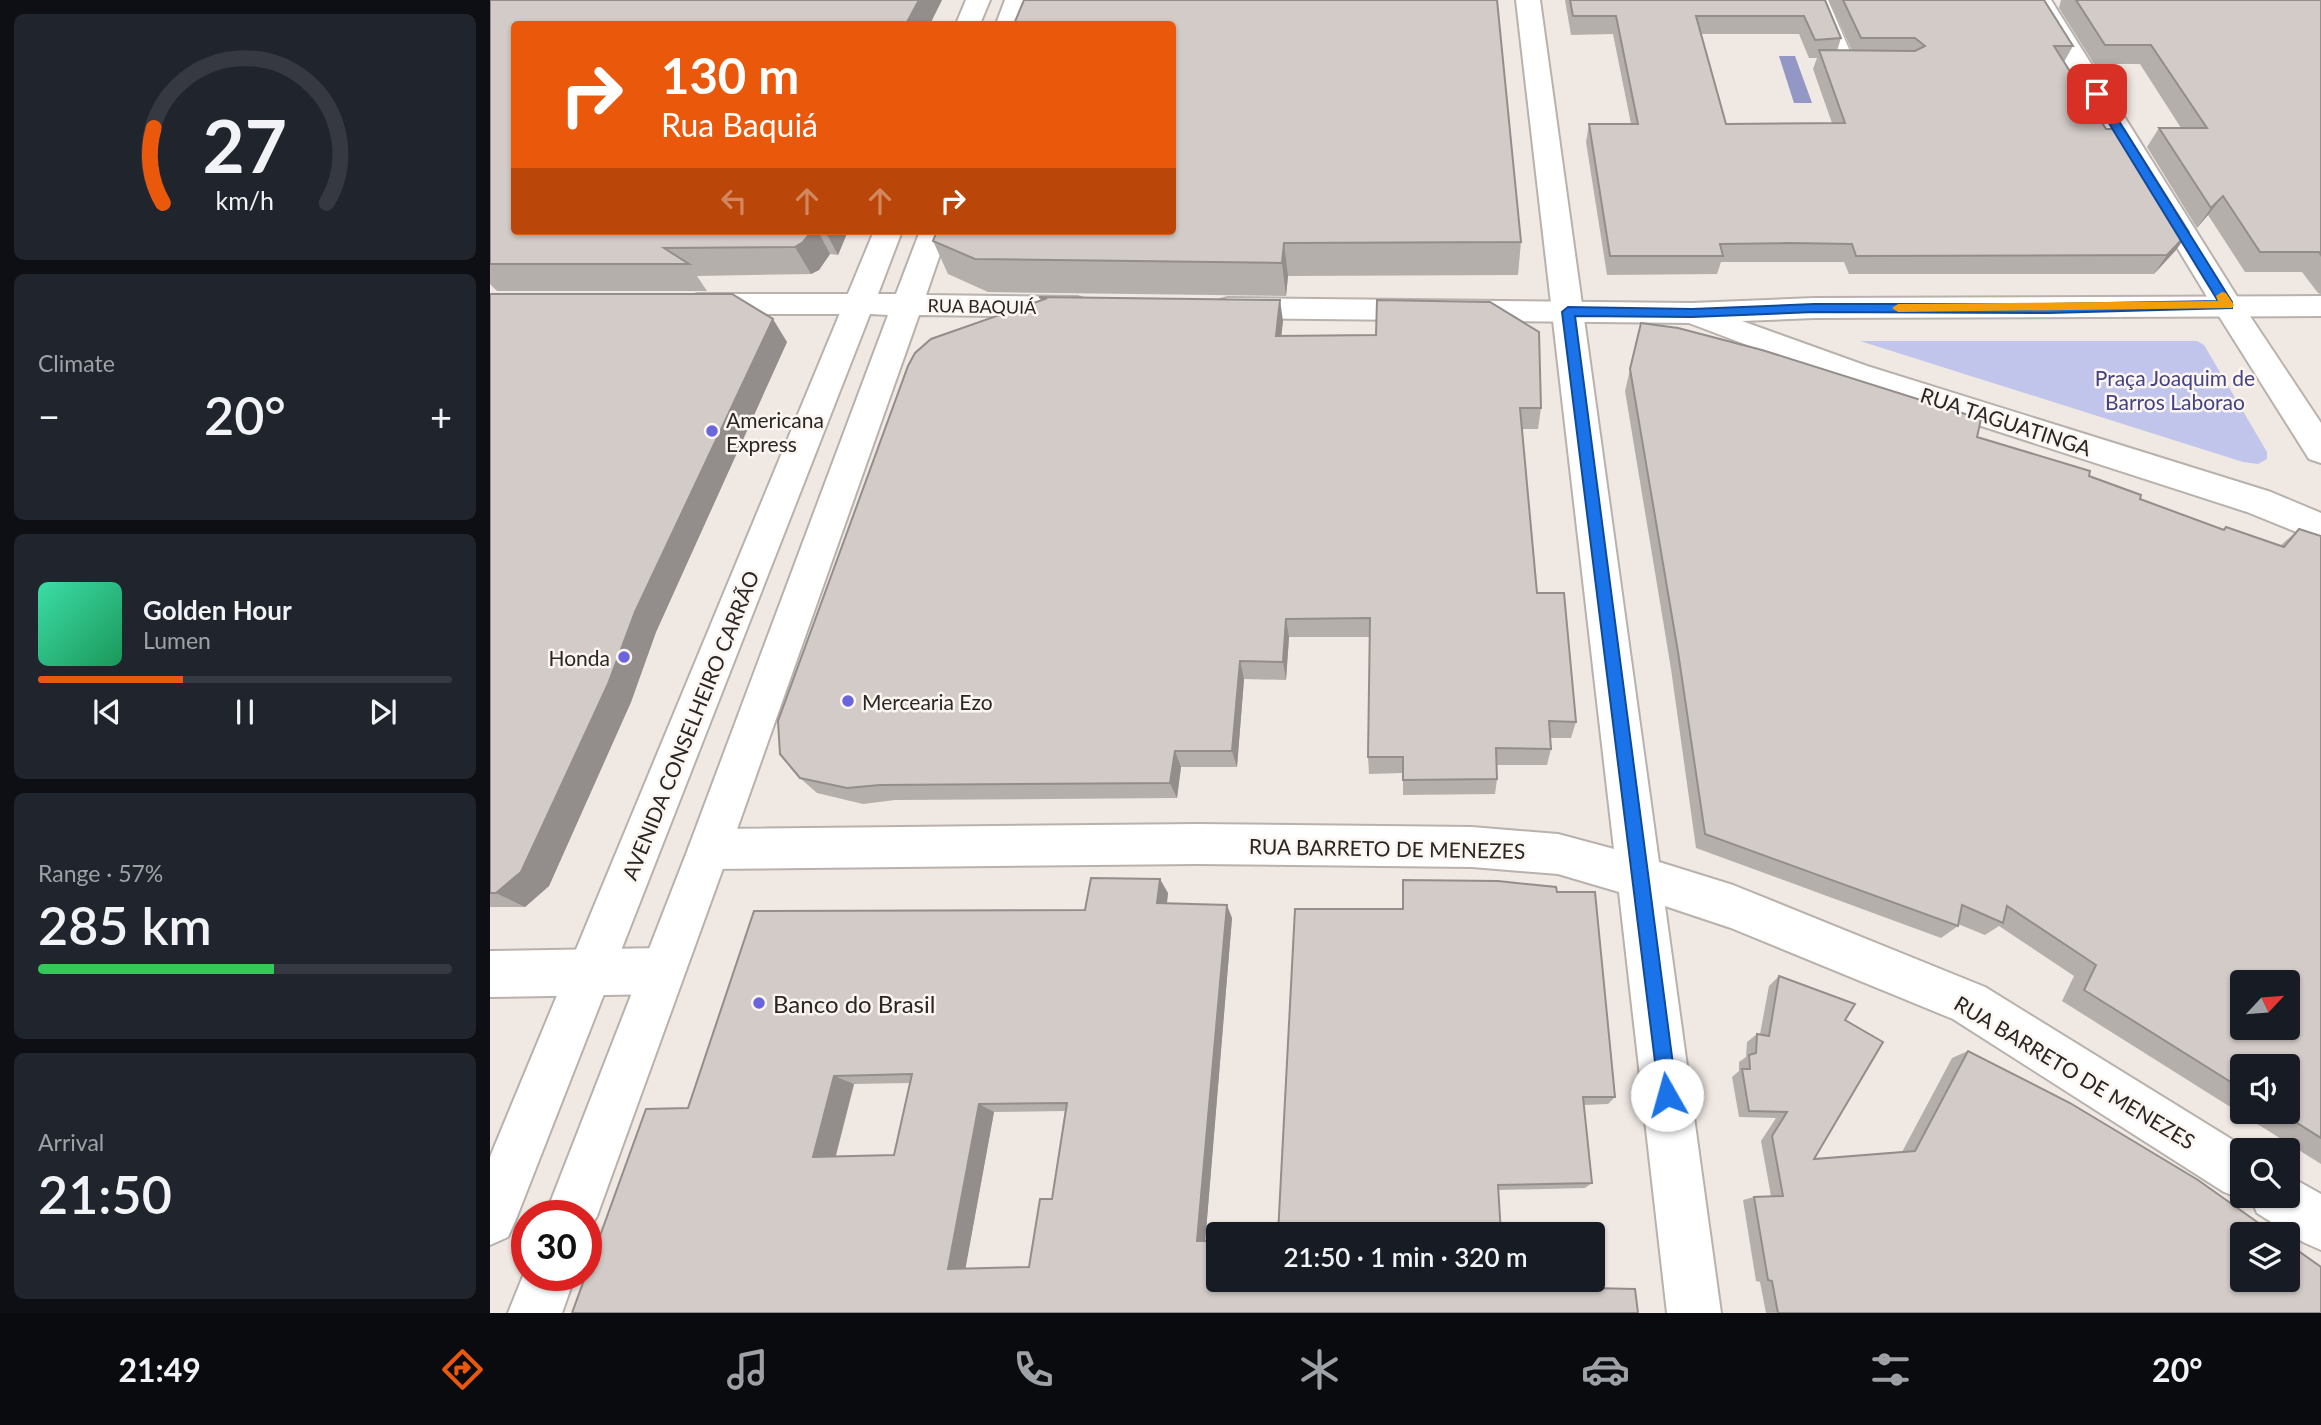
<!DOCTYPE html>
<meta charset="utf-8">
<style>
body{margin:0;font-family:Lato,sans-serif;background:#20242c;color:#f1f3f6;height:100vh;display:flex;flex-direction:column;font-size:26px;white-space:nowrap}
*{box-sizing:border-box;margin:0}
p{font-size:23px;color:#9ea1a6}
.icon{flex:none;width:38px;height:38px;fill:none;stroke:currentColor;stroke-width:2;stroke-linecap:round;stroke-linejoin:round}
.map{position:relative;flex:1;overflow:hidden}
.sheet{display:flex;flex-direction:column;gap:14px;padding:14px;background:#0d0f14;width:490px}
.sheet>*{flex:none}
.guide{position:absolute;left:21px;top:21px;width:665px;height:214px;border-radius:7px;box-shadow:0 2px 5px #0004;background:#ea580c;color:#fff;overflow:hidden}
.needle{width:46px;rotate:64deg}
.controls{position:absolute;left:1740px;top:970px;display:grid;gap:14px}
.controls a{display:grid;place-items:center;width:70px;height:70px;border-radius:7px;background:#171b24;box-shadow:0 2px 5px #0004;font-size:35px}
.speed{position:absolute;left:21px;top:1200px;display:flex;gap:14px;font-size:35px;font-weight:700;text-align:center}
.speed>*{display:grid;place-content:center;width:91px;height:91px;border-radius:50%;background:#171b24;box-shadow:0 2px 5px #0004;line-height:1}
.speed .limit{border:10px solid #d22;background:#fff;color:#111}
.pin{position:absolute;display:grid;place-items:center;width:60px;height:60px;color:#fff;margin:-30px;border-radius:14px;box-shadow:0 4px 10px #0006}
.me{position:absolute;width:77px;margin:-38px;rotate:353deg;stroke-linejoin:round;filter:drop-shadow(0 0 5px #0008)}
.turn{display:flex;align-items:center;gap:24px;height:147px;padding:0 35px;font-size:32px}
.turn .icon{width:91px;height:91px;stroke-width:2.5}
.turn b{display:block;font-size:49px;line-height:60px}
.lanes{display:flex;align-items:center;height:66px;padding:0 35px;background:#0003;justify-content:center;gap:35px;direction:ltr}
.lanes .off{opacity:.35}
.big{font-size:52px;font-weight:600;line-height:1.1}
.sheet .tile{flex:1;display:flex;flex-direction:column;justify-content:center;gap:10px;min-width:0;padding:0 24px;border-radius:10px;background:#20242c}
.sheet .dial{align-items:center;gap:0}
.dial svg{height:182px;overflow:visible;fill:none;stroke:#363941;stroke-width:7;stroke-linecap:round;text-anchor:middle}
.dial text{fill:#f1f3f6;stroke:none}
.song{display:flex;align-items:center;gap:21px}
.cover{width:84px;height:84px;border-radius:10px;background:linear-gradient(135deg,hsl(160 70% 55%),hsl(150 70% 35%))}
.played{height:7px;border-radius:4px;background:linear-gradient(90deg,#ea580c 35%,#363941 35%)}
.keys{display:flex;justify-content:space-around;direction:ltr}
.heat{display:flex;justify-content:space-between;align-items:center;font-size:38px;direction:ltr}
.charge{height:10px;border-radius:5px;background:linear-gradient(90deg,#34c759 57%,#363941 0)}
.trip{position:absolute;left:716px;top:1222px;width:399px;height:70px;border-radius:7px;background:#171b24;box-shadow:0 2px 5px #0004;font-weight:600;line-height:70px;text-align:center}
.tab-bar{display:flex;height:112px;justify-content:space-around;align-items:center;background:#090b0e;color:#9ea1a6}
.tab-bar .icon{width:49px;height:49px}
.tab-bar .selected{color:#ea580c}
.tab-bar b{font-size:32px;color:#f1f3f6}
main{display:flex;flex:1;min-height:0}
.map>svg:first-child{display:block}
.green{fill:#c1c5ec}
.water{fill:#9397c6}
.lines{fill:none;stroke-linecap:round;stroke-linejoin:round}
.lane-casing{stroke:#b8b1ac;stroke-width:3}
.street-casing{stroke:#b8b1ac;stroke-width:4}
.secondary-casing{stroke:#b8b1ac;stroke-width:4}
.lane{fill:#fff;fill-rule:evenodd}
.street{fill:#fff;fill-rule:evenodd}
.secondary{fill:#fff;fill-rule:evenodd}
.wall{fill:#b5afab;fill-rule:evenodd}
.shaded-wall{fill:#938e8b}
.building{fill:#d2cbc7;stroke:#938e8b;stroke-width:2;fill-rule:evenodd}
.route{fill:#1a73e8;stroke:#114b97;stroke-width:2}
.slow{fill:#f59e0b}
.poi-dot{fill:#6a65df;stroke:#fcf5f0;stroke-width:2.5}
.labels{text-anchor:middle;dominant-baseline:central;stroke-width:5;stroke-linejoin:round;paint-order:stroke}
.far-street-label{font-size:18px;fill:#292625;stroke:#fcf5f0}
.park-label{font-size:21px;fill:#43437f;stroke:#fcf5f0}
.poi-label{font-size:21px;fill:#292625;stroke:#fcf5f0;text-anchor:start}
.street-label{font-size:21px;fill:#292625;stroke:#fcf5f0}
.near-poi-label{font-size:24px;fill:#292625;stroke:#fcf5f0;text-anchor:start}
</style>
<main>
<section class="sheet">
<div class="tile dial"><svg viewBox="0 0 100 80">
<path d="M14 69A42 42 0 1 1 86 69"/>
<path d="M14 69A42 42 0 0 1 10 36" stroke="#ea580c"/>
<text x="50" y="56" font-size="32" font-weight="700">27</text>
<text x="50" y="72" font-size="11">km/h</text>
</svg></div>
<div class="tile"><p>Climate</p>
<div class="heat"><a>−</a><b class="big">20°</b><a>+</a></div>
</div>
<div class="tile">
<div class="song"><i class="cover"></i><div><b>Golden Hour</b><p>Lumen</p></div></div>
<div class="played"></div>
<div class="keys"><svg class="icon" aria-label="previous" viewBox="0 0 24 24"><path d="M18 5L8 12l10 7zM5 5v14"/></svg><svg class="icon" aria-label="pause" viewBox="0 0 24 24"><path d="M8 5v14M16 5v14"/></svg><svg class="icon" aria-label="next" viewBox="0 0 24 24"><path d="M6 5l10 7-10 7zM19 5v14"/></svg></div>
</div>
<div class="tile"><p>Range · 57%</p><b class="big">285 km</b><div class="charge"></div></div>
<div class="tile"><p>Arrival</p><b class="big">21:50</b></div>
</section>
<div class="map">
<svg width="1831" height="1313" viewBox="0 0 1831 1313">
<rect width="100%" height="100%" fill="#efe8e3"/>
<path class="green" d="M1370,341h337l7,4 63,107v7l-9,5 -15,-2z"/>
<path class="water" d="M1289,56h16l17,47h-18z"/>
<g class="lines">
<g class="lane-casing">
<path id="lane" d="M1324,0h14l27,63 -2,3 -5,1 -7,-4z"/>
</g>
<g class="street-casing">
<g id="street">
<path d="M1026,0h24l119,862 74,23 252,102 264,163h-7v45h45v-20l34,19v56l-18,-8 -46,-29 -7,-17 -8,3 -18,-7 -271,-173 -222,-91 -66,-22 56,407h-54l-48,-421 -61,-18 -86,-7 -275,-3 -488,5 -15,-6 -6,-14 6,-14 15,-6 488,-5 275,3 86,7 56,15z"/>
<path d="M1537,0h24l187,298 83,125v40l-12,-4 -97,-154z"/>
<path d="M208,294h162l11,3 4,7 -4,7 -11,3h-162l-11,-3 -4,-7 4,-7z"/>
<path d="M1202,303l175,63 404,126 50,21v29l-74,-30 -402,-130 -164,-62 -4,-7 4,-7z"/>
<path d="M172,948l16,7 7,16 -7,16 -16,7 -172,3v-46z"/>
</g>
</g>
<g class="secondary-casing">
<g id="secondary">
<path d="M476,0h24l-10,24h-24z"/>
<path d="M515,0h24l-9,24h-24z"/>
<path d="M384,231h28l-24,63h18l24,-63h28l-22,64 151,2 11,3 4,7 -4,7 -11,3 -158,-2 -189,534 -133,367 -11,19v-19h-41l143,-367 200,-534 -18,-1 -354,905 -8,18 -18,8v-88z"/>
<path d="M1831,296v20l-507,2 -122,5 -464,-5 -11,-3 -4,-7 4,-7 11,-3 464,5 122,-5z"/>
<path d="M37,1266v10h48l-13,37h-54z"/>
</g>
</g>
<use href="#lane" class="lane"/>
<use href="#street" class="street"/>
<use href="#secondary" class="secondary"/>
</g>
<g class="wall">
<path d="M0,0h452l-12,24h-416v207h334l-10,24 -8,-1 -11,16 -8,4 -114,2 10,15h-210l-7,-7z"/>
<path d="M1075,0h260l16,38 -4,13h15l-23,-51h215l29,46 -9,16 42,67 83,103 -13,18 -22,24h-305l-5,-12h-123l-4,12 -110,1 -21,-133 3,-18h42l-18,-90 -42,1zM1211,34h98l10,24h8l-4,11 19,54 -106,1z"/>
<path d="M1571,0h260v294l-3,-1 -16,-21h-57l-37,-57 -11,13 -50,-81 12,-19h22l-41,-64h-46l-35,-56z"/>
<path d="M443,241l588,1 -3,33 -230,1 -2,20 -298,-4 -40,-18z"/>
<path d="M0,294l297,48 -131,290 -25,70 -82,184 -24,21h-35z"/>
<path d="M549,297l244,24 -2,15 260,72 -3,21h-16l15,164 39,129 -5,16h-21l1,11 -4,16h-50v14l-2,15 -92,1v-22l-34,1 -1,-17 2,-120h-81l-3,43 -42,-1 -7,88h-56l-4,31 -282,2 -32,4 -46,-11 -17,-15 241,-477z"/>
<path d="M1151,323l336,114 112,39 51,23 83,30 3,-2 54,19 19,-17 22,7v628l-259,-163 12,-25 -75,-50 -14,9 -27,-11v2l-17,12 -245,-90 -25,-179 -46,-278zM1752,1066l45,45h-45z"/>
<path d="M1067,892l58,205 -7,7 -24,1 8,78 -7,5 -87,2 -95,-281z"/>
<path d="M678,893l-1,11 65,14 -27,323 13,38 -646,34 116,-205 397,-198zM420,1083l-16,72 -58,1 18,-72zM575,1111l-13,88 -23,68 -64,2 29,-157z"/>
<path d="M1289,976l66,44 -31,139 88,-7 50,-94 16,-7 353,262h-555l-6,-31 -4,-1 -13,-81 11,-3 17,-1 -10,-55 15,-23 -37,-1 -7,-40 7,-6v-9l7,-5 1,-15 10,-8h3l9,-48z"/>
</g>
<g class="shaded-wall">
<path d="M429,0h23l-12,24h-24z"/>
<path d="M1733,196l-15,19 -11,13 14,-20z"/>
<path d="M322,231h6l12,23 -11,16 -8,4 -16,-27z"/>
<path d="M335,231h23l-10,24z"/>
<path d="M1699,232l-13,18 -22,24 13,-19z"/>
<path d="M794,243l4,33 -2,20 -4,-33z"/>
<path d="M790,300l3,21 -4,36 -3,-21z"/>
<path d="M283,319l14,23 -131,290 -25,70 -82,184 -24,21 -29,-14z"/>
<path d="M796,619l3,18 -3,43 -3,-18z"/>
<path d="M750,661l4,18 -7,88 -5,-16z"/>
<path d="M685,751l6,16 -4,31 -7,-15z"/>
<path d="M670,879l8,14 -3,24 -8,-14z"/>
<path d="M737,905l5,13 -27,326 -8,-3z"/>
<path d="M344,1076l20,8 -20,78 -21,-5z"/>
<path d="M489,1104l15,8 -29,159 -17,-2z"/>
</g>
<g class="building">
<path d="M0,0h429l-13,24h-392v207h298l-9,11 -8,5 -131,1 25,16h-199z"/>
<path d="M534,0h473l24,242 -237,1 -2,20 -307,-4 -42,-18 4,-10h235v-207h-158z"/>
<path d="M1080,0h255l16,38 -26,2 -11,-24h-108l30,108 119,-1 -26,-73 96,1 10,-5 -10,-8h-54l-18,-38h201l29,46h-19l52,83h18l65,103 -22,23 -311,1 -4,-12 -62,-1 -70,1 3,12h-113l-21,-132h49l-22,-108h-43z"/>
<path d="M1586,0h245v255l-2,-3h-59l-37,-56 -12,12 -52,-80h48l-56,-83h-46z"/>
<path d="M0,294h242l41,25 -138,293 -27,72 -87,188 -25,21h-6z"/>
<path d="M549,297l241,3 -4,36 100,-1 1,-35 113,2 49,30 2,76h-21l17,185h27l12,129 -27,-1 2,28 -55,-1 1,31 -94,1v-23h-35l2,-139 -84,1 -3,43 -43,-1 -8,90h-57l-5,32 -290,2 -33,3 -47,-10 -20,-24 -2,-33 130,-355 7,-13 16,-14 114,-40z"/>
<path d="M1151,323l37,5 84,22 219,69 -4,18 113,34 -1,5 52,19 -1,4 84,31 2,-3 58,20 15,-18 22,7v602l-43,-27h9v-45h-45v23l-158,-99 12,-25 -89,-59 -4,17 -41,-18 -4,21 -253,-92 -27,-182 -48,-283zM1752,982h45v45h-45z"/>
<path d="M601,878l69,1 -3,24 70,2 -30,336h21v38h287v7l130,3 3,24h-1066l74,-204 42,-1 66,-197 331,-1zM422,1074l-18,81 -81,2 21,-81zM577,1103l-15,96h-12l-11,68 -81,2 31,-165z"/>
<path d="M913,880l95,1 58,6 1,5h38l20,205h-32l9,86 -94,2 3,49h-223l17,-325h108z"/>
<path d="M1289,976l76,28 -10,16 38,22 -69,117 101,-8 53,-100 102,52 128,77 76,54h-32v45h45v-36l34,24v46h-543l-6,-32 -4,-1 -14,-83 29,-1 -11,-60 15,-24 -38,-1 -7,-42h8l-1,-14 7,-2 1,-19 12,2z"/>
</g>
<path class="route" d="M1607,91l5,3 130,208v6l-183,5 -235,-1 -122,5 -117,-1 102,779 -3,7 -7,3 -7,-3 -98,-790 6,-5 124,2 122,-5h235l169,-3 -127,-207z"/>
<path class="slow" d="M1732,292l4,1 8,12 -2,3 -334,4 -6,-4 6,-4 320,-3 -2,-5z"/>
<g class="poi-dot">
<circle cx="222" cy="431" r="7"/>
<circle cx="134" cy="657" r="7"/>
<circle cx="358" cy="701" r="7"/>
<circle cx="269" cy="1003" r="7"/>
</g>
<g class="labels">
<g class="far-street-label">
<text transform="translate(492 306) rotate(1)">RUA BAQUIÁ</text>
</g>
<g class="park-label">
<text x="1685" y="377">Praça Joaquim de<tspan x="1685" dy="24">Barros Laborao</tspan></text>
</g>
<g class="poi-label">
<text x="236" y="419">Americana<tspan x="236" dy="24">Express</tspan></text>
<text x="120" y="657" text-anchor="end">Honda</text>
<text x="372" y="701">Mercearia Ezo</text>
</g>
<g class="street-label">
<text transform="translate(1516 421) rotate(18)">RUA TAGUATINGA</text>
<text transform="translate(200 725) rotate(-68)">AVENIDA CONSELHEIRO CARRÃO</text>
<text transform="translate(897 848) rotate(1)">RUA BARRETO DE MENEZES</text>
<text transform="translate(1585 1072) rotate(31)">RUA BARRETO DE MENEZES</text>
</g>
<g class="near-poi-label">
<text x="283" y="1003">Banco do Brasil</text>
</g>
</g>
</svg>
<div class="controls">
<a><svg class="needle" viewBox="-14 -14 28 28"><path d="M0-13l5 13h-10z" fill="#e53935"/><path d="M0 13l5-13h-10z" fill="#9ea1a6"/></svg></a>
<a><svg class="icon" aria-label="sound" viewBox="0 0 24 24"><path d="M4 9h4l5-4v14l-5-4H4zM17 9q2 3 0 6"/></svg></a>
<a><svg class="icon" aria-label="search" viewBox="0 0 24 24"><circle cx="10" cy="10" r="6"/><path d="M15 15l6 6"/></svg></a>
<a><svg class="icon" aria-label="layers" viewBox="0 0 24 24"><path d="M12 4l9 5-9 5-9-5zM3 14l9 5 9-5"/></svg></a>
</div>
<div class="speed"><div class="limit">30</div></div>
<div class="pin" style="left:1607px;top:94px;background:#d93025"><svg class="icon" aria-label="arrive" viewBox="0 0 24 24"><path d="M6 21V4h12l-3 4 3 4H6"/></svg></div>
<svg class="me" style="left:1177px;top:1095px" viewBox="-20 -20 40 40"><circle r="19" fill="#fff"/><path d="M0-13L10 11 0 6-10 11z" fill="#1a73e8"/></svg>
<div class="trip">21:50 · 1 min · 320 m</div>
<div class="guide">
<div class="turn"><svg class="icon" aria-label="right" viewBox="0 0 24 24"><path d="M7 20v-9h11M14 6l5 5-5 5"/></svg><div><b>130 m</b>Rua Baquiá</div></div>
<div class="lanes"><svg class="icon off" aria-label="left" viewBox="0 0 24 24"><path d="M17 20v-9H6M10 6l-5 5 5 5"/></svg><svg class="icon off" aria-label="ahead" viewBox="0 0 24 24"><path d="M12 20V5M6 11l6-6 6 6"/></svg><svg class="icon off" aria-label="ahead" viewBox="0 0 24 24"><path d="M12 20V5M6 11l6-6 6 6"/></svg><svg class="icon" aria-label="right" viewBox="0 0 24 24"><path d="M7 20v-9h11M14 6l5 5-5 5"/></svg></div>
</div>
</div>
</main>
<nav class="tab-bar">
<b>21:49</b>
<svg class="icon selected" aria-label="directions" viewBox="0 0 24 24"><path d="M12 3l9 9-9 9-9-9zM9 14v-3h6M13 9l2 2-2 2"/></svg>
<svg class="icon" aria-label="music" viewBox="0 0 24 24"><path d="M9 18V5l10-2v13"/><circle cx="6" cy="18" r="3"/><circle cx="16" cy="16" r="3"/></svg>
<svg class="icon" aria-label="phone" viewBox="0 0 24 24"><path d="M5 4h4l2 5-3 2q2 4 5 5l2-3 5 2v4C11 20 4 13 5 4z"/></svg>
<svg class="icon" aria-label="climate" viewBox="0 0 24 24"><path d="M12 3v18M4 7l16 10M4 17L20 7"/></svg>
<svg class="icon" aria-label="car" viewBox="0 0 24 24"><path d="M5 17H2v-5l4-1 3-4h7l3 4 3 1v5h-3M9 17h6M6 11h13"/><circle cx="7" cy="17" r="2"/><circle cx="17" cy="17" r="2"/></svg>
<svg class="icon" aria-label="filters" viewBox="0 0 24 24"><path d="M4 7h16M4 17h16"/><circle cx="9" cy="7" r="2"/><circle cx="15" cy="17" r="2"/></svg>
<b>20°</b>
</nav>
